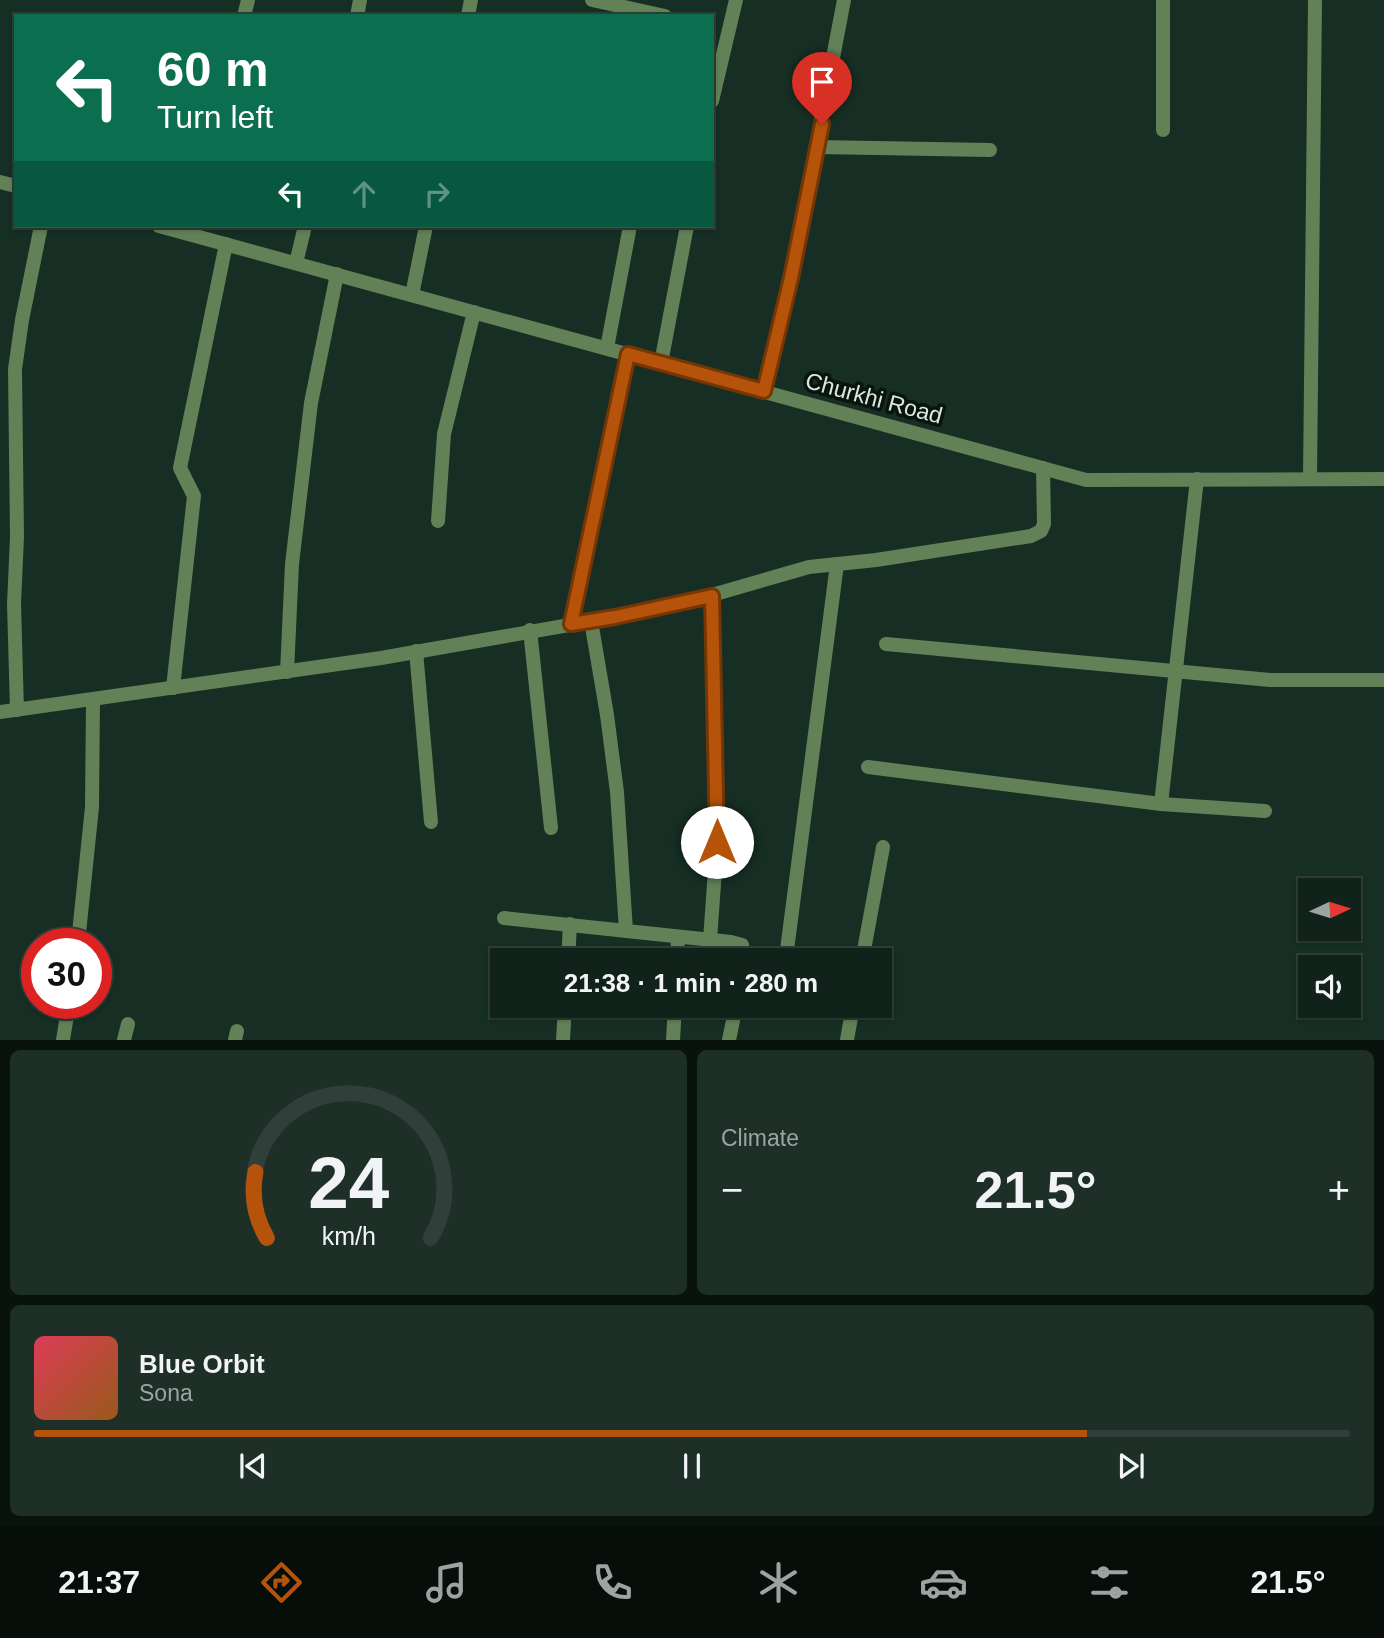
<!DOCTYPE html>
<meta charset="utf-8">
<style>
body{margin:0;font-family:Arial,sans-serif;background:#1e2f27;color:#f1f3f6;height:100vh;display:flex;flex-direction:column;font-size:26px;white-space:nowrap}
*{box-sizing:border-box;margin:0}
p{font-size:23px;color:#9ca4a2}
.icon{flex:none;width:38px;height:38px;fill:none;stroke:currentColor;stroke-width:2;stroke-linecap:round;stroke-linejoin:round}
.map{position:relative;height:1040px;overflow:hidden}
.sheet{display:flex;flex-direction:column;gap:10px;padding:10px;background:#09130e;flex:1}
.sheet>*{flex:none}
.guide{position:absolute;left:14px;top:14px;width:700px;height:214px;border-radius:0px;box-shadow:0 2px 5px #0004,0 0 0 2px #303f39;background:#0b6e4f;color:#fff;overflow:hidden}
.needle{width:46px;rotate:86deg}
.buttons{position:absolute;left:1298px;top:878px;display:grid;gap:14px}
.buttons a{display:grid;place-items:center;width:63px;height:63px;border-radius:0px;background:#10221a;box-shadow:0 2px 5px #0004,0 0 0 2px #303f39;font-size:35px}
.speed{position:absolute;left:21px;top:928px;display:flex;gap:14px;font-size:35px;font-weight:700;text-align:center}
.speed>*{display:grid;place-content:center;width:91px;height:91px;border-radius:50%;background:#10221a;box-shadow:0 2px 5px #0004,0 0 0 2px #303f39;line-height:1}
.speed .limit{border:10px solid #d22;background:#fff;color:#111}
.pin{position:absolute;display:grid;place-items:center;width:60px;height:60px;color:#fff;margin:-72px -30px;border-radius:50% 50% 50% 0;rotate:-45deg;box-shadow:0 0 7px #0007}
.pin .icon{rotate:45deg}
.me{position:absolute;width:77px;margin:-38px;rotate:0deg;stroke-linejoin:round;filter:drop-shadow(0 0 5px #0008)}
.turn{display:flex;align-items:center;gap:24px;height:147px;padding:0 28px;font-size:32px}
.turn .icon{width:91px;height:91px;stroke-width:2.5}
.turn b{display:block;font-size:49px;line-height:60px}
.lanes{display:flex;align-items:center;height:66px;padding:0 28px;background:#0003;justify-content:center;gap:35px;direction:ltr}
.lanes .off{opacity:.35}
.big{font-size:52px;font-weight:800;line-height:1.1}
.sheet .card{flex:1;display:flex;flex-direction:column;justify-content:center;gap:10px;min-width:0;padding:0 24px;border-radius:10px;background:#1e2f27}
.sheet .dial{align-items:center;gap:0}
.dial svg{height:182px;overflow:visible;fill:none;stroke:#303f39;stroke-width:7;stroke-linecap:round;text-anchor:middle}
.dial text{fill:#f1f3f6;stroke:none}
.song{display:flex;align-items:center;gap:21px}
.cover{width:84px;height:84px;border-radius:10px;background:linear-gradient(135deg,hsl(350 70% 55%),hsl(30 70% 35%))}
.played{height:7px;border-radius:4px;background:linear-gradient(90deg,#b45309 80%,#303f39 80%)}
.keys{display:flex;justify-content:space-around;direction:ltr}
.heat{display:flex;justify-content:space-between;align-items:center;font-size:38px;direction:ltr}
.sheet .tiles{flex:1;display:grid;gap:10px;grid-template-columns:1fr 1fr}
.card:last-child{grid-column:span 2}
.trip{position:absolute;left:490px;top:948px;width:402px;height:70px;border-radius:0px;background:#10221a;box-shadow:0 2px 5px #0004,0 0 0 2px #303f39;font-weight:800;line-height:70px;text-align:center}
.tabs{display:flex;height:112px;justify-content:space-around;align-items:center;background:#060e0a;color:#9ca4a2}
.tabs .icon{width:49px;height:49px}
.tabs .selected{color:#b45309}
.tabs b{font-size:32px;color:#f1f3f6}
.map>svg:first-child{display:block}
.lines{fill:none;stroke-linecap:round;stroke-linejoin:round}
.minor{stroke:#628157;stroke-width:14}
.tertiary{stroke:#628157;stroke-width:14}
.route-casing{stroke:#753606;stroke-width:18}
.route{stroke:#b45309;stroke-width:12}
.labels{text-anchor:middle;dominant-baseline:central;stroke-width:7;stroke-linejoin:round;paint-order:stroke}
.street-label{font-size:23px;fill:#d9e8e0;stroke:#09140e}
</style>
<div class="map">
<svg width="1384" height="1040" viewBox="0 0 1384 1040">
<rect width="100%" height="100%" fill="#162e23"/>
<g class="lines">
<g class="minor">
<path d="M592,0l73,16"/>
<path d="M1163,0v130"/>
<path d="M244,16l4,-16"/>
<path d="M357,16l3,-16"/>
<path d="M468,16l3,-16"/>
<path d="M712,101l24,-101"/>
<path d="M817,147l173,3"/>
<path d="M296,263l9,-37"/>
<path d="M412,295l14,-69"/>
<path d="M607,348l23,-122"/>
<path d="M661,363l26,-137"/>
<path d="M764,391l27,-113 53,-278"/>
<path d="M1310,479l5,-479"/>
<path d="M438,521l6,-87 30,-122"/>
<path d="M591,621l16,94 10,77 9,139"/>
<path d="M571,624l57,-270"/>
<path d="M530,630l21,198"/>
<path d="M886,644l384,36h114"/>
<path d="M416,651l15,171"/>
<path d="M287,672l5,-108 19,-161 26,-129"/>
<path d="M173,688l21,-192 -14,-28 46,-224"/>
<path d="M17,710l-3,-106 3,-67 -2,-168 7,-49 19,-94"/>
<path d="M0,712l381,-54 234,-41 97,-22 97,-28 67,-7 155,-24 10,-5 3,-7 -1,-56"/>
<path d="M868,767l293,37 104,7"/>
<path d="M1161,804l36,-325"/>
<path d="M504,918l227,24 11,3 3,16"/>
<path d="M710,940l7,-98 -5,-247"/>
<path d="M78,943l14,-136 1,-107"/>
<path d="M787,950l50,-386"/>
<path d="M568,961l2,-37"/>
<path d="M677,961l1,-24"/>
<path d="M862,961l21,-114"/>
<path d="M63,1040l6,-37"/>
<path d="M124,1040l4,-16"/>
<path d="M235,1040l2,-9"/>
<path d="M563,1040l2,-34"/>
<path d="M673,1040l2,-34"/>
<path d="M729,1040l7,-34"/>
<path d="M847,1040l6,-34"/>
</g>
<g class="tertiary">
<path d="M0,182l16,4"/>
<path d="M159,226l927,254 298,-1"/>
</g>
</g>
<g class="lines">
<g class="route-casing">
<path id="route" d="M717,842l-5,-246 -97,21 -44,7 57,-270 136,37 27,-113 31,-154"/>
</g>
<use href="#route" class="route"/>
</g>
<g class="labels">
<g class="street-label">
<text transform="translate(874 398) rotate(15)">Churkhi Road</text>
</g>
</g>
</svg>
<div class="buttons">
<a><svg class="needle" viewBox="-14 -14 28 28"><path d="M0-13l5 13h-10z" fill="#e53935"/><path d="M0 13l5-13h-10z" fill="#9ca4a2"/></svg></a>
<a><svg class="icon" aria-label="sound" viewBox="0 0 24 24"><path d="M4 9h4l5-4v14l-5-4H4zM17 9q2 3 0 6"/></svg></a>
</div>
<div class="speed"><div class="limit">30</div></div>
<div class="pin" style="left:822px;top:124px;background:#d93025"><svg class="icon" aria-label="arrive" viewBox="0 0 24 24"><path d="M6 21V4h12l-3 4 3 4H6"/></svg></div>
<svg class="me" style="left:717px;top:842px" viewBox="-20 -20 40 40"><circle r="19" fill="#fff"/><path d="M0-13L10 11 0 6-10 11z" fill="#b45309"/></svg>
<div class="trip">21:38 · 1 min · 280 m</div>
<div class="guide">
<div class="turn"><svg class="icon" aria-label="left" viewBox="0 0 24 24"><path d="M17 20v-9H6M10 6l-5 5 5 5"/></svg><div><b>60 m</b>Turn left</div></div>
<div class="lanes"><svg class="icon" aria-label="left" viewBox="0 0 24 24"><path d="M17 20v-9H6M10 6l-5 5 5 5"/></svg><svg class="icon off" aria-label="ahead" viewBox="0 0 24 24"><path d="M12 20V5M6 11l6-6 6 6"/></svg><svg class="icon off" aria-label="right" viewBox="0 0 24 24"><path d="M7 20v-9h11M14 6l5 5-5 5"/></svg></div>
</div>
</div>
<section class="sheet">
<div class="tiles">
<div class="card dial"><svg viewBox="0 0 100 80">
<path d="M14 69A42 42 0 1 1 86 69"/>
<path d="M14 69A42 42 0 0 1 9 40" stroke="#b45309"/>
<text x="50" y="56" font-size="32" font-weight="700">24</text>
<text x="50" y="72" font-size="11">km/h</text>
</svg></div>
<div class="card"><p>Climate</p>
<div class="heat"><a>−</a><b class="big">21.5°</b><a>+</a></div>
</div>
<div class="card">
<div class="song"><i class="cover"></i><div><b>Blue Orbit</b><p>Sona</p></div></div>
<div class="played"></div>
<div class="keys"><svg class="icon" aria-label="previous" viewBox="0 0 24 24"><path d="M18 5L8 12l10 7zM5 5v14"/></svg><svg class="icon" aria-label="pause" viewBox="0 0 24 24"><path d="M8 5v14M16 5v14"/></svg><svg class="icon" aria-label="next" viewBox="0 0 24 24"><path d="M6 5l10 7-10 7zM19 5v14"/></svg></div>
</div>
</div>
</section>
<nav class="tabs">
<b>21:37</b>
<svg class="icon selected" aria-label="directions" viewBox="0 0 24 24"><path d="M12 3l9 9-9 9-9-9zM9 14v-3h6M13 9l2 2-2 2"/></svg>
<svg class="icon" aria-label="music" viewBox="0 0 24 24"><path d="M9 18V5l10-2v13"/><circle cx="6" cy="18" r="3"/><circle cx="16" cy="16" r="3"/></svg>
<svg class="icon" aria-label="phone" viewBox="0 0 24 24"><path d="M5 4h4l2 5-3 2q2 4 5 5l2-3 5 2v4C11 20 4 13 5 4z"/></svg>
<svg class="icon" aria-label="climate" viewBox="0 0 24 24"><path d="M12 3v18M4 7l16 10M4 17L20 7"/></svg>
<svg class="icon" aria-label="car" viewBox="0 0 24 24"><path d="M5 17H2v-5l4-1 3-4h7l3 4 3 1v5h-3M9 17h6M6 11h13"/><circle cx="7" cy="17" r="2"/><circle cx="17" cy="17" r="2"/></svg>
<svg class="icon" aria-label="filters" viewBox="0 0 24 24"><path d="M4 7h16M4 17h16"/><circle cx="9" cy="7" r="2"/><circle cx="15" cy="17" r="2"/></svg>
<b>21.5°</b>
</nav>
